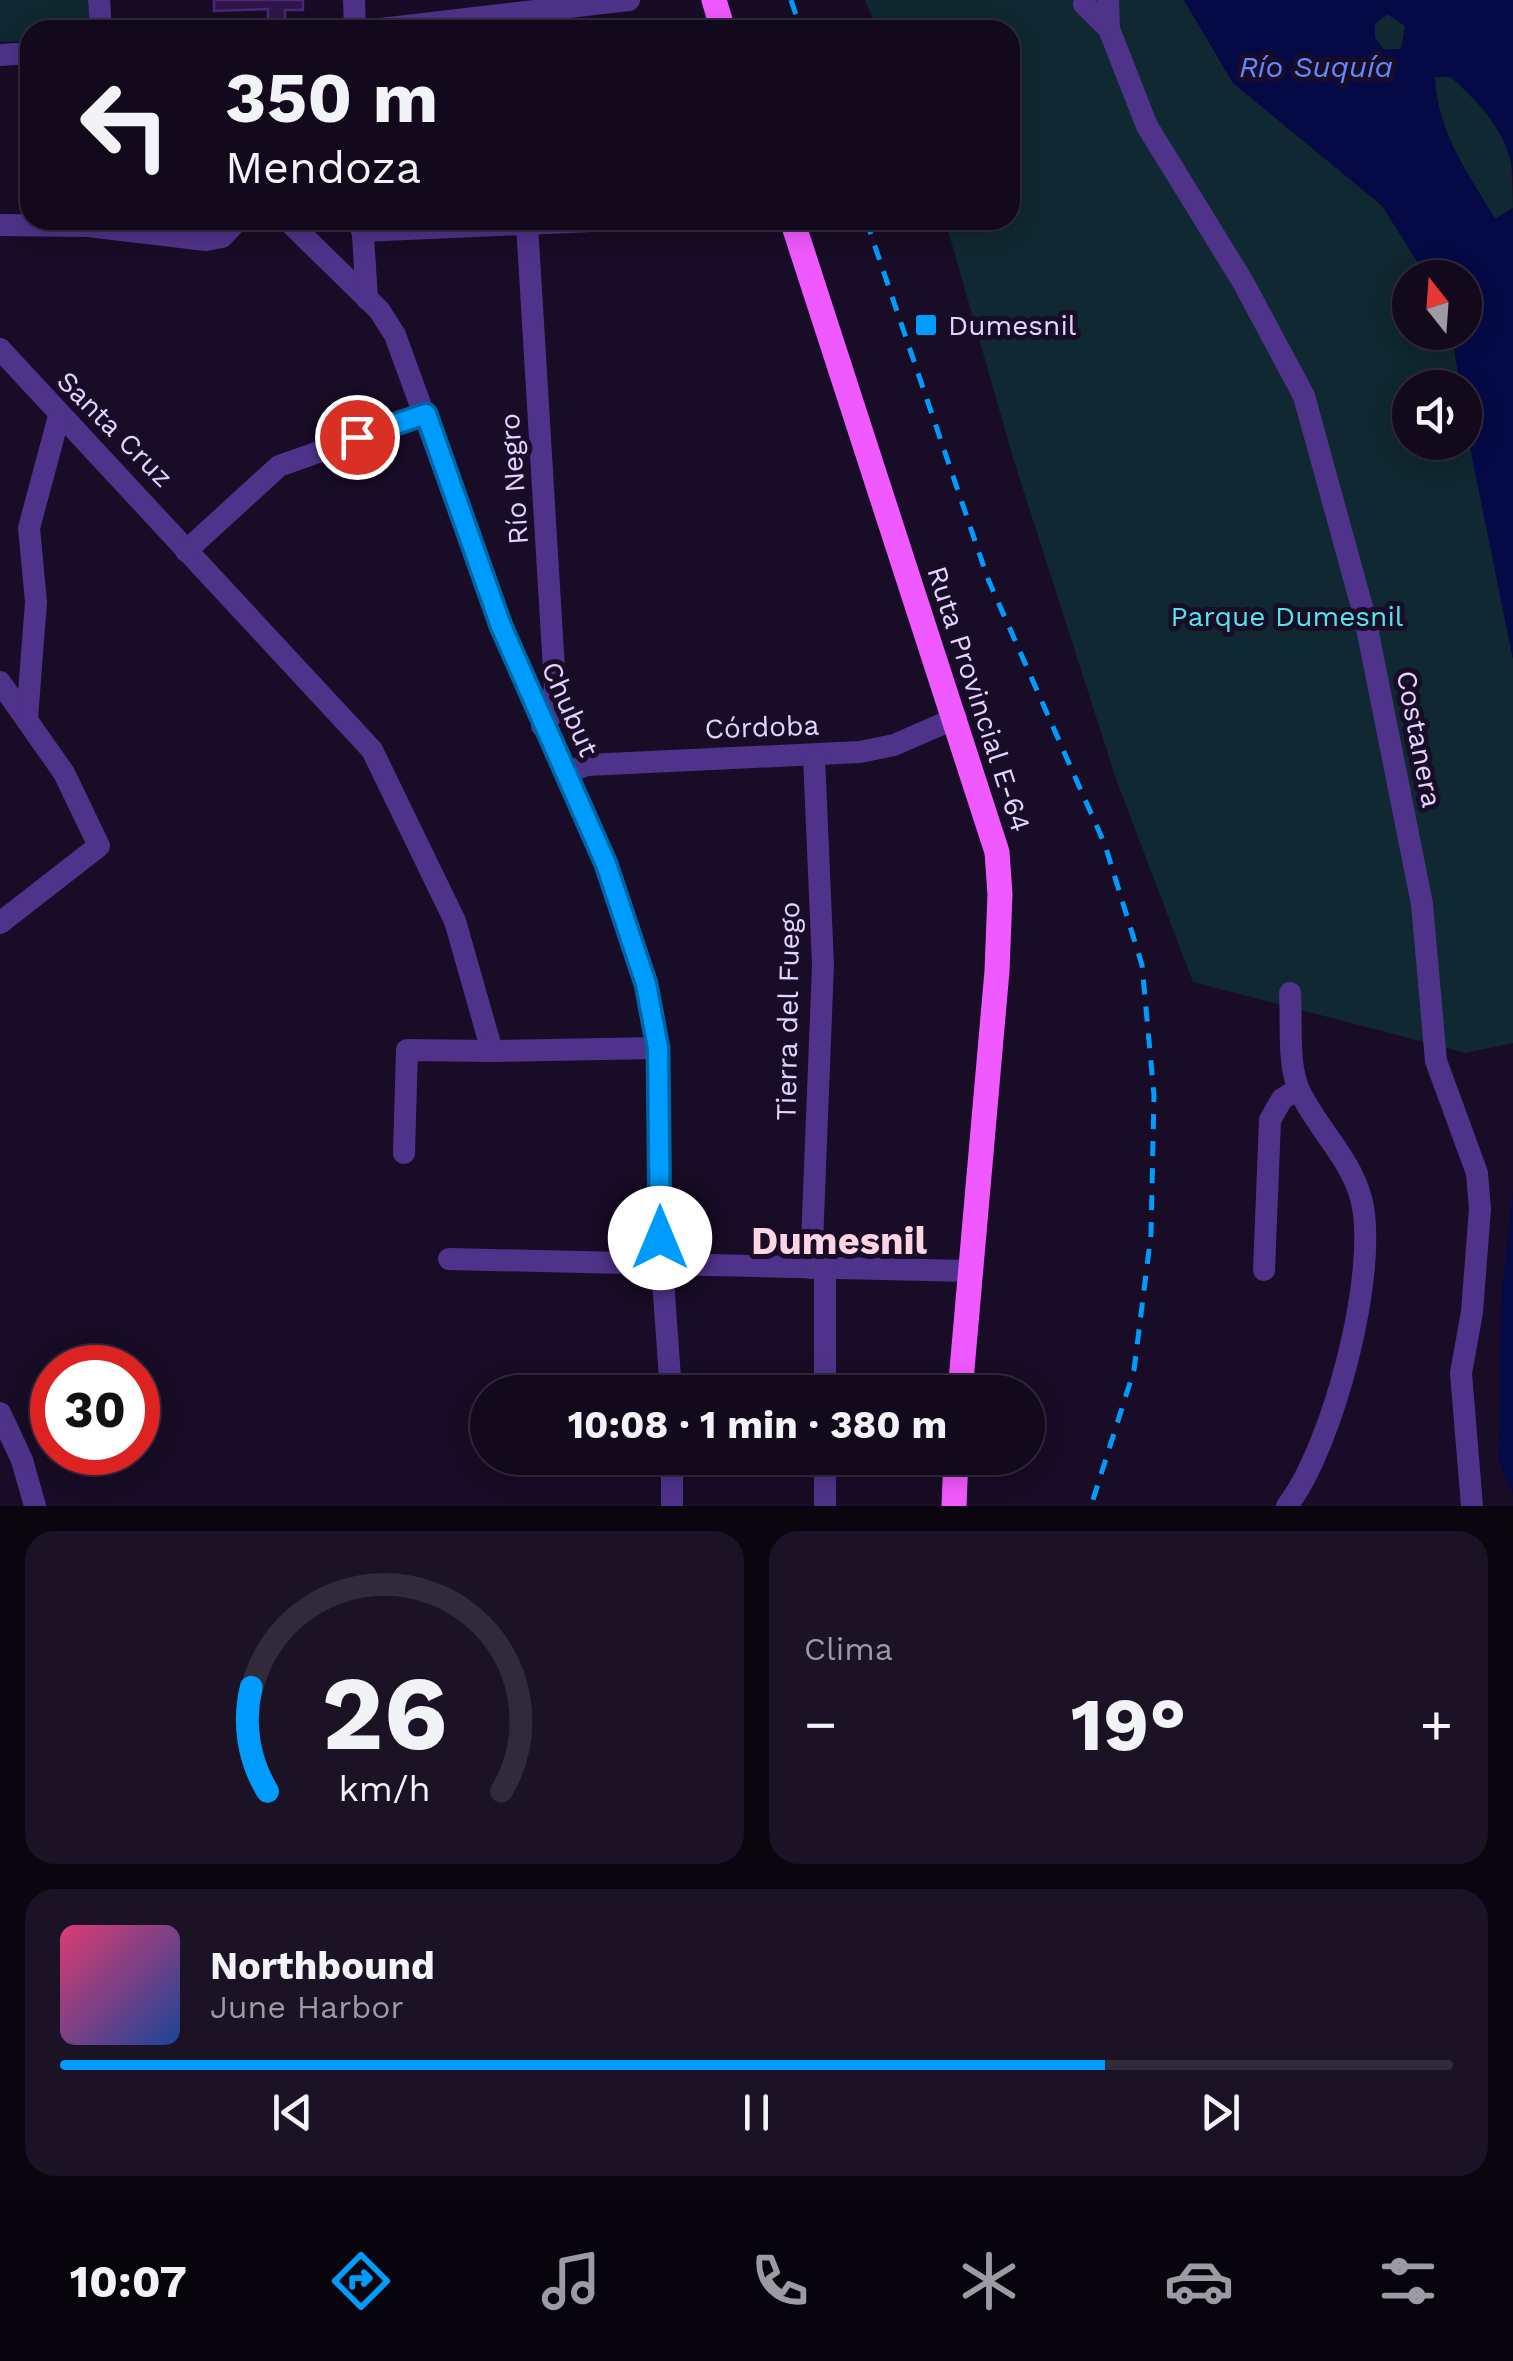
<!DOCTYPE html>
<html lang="es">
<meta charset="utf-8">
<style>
body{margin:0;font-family:"Work Sans",sans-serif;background:#1b1225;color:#f1f3f6;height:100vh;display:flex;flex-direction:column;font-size:38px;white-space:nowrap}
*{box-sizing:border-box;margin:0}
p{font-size:32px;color:#9c9aa3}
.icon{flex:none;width:55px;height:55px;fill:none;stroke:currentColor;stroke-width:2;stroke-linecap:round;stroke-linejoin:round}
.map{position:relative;height:1506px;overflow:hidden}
.panel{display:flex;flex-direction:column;gap:25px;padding:25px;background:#0a050f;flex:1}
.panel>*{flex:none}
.hud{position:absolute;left:20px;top:20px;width:1000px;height:210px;border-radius:30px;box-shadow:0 5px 25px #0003,0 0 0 2px #312a3b;background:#12091c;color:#f1f3f6;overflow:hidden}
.needle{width:65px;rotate:343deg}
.buttons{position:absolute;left:1392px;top:260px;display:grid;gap:20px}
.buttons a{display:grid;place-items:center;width:90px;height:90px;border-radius:50%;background:#12091c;box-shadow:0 5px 25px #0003,0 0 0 2px #312a3b;font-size:50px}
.speed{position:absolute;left:30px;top:1345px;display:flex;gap:20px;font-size:50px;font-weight:700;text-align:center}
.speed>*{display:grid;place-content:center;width:130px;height:130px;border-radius:50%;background:#12091c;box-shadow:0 5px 25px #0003,0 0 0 2px #312a3b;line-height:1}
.speed .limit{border:15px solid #d22;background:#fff;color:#111}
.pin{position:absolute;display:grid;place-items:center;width:85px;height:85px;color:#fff;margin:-42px;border:5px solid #fff;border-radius:50%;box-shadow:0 2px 10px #0007}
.me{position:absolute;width:110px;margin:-55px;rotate:0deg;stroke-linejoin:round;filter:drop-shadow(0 0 8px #0008)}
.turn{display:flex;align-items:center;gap:35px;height:210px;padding:0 40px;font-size:45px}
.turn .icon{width:130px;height:130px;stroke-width:2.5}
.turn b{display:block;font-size:70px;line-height:85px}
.big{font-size:75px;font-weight:700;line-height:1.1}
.panel .widget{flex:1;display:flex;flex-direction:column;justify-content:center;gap:15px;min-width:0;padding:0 35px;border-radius:30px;background:#1b1225}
.panel .dial{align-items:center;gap:0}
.dial svg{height:260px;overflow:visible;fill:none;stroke:#312a3b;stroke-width:7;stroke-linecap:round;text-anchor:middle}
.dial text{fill:#f1f3f6;stroke:none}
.song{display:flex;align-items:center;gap:30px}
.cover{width:120px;height:120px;border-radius:15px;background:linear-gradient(135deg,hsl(340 70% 55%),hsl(220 70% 35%))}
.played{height:10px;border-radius:5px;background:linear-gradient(90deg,#009cfd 75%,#312a3b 75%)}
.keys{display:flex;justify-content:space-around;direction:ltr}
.heat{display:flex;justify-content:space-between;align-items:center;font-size:55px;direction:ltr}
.panel .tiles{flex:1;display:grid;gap:25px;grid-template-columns:1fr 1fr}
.widget:last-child{grid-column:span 2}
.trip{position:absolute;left:470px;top:1375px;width:575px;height:100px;border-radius:50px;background:#12091c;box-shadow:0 5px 25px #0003,0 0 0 2px #312a3b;font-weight:700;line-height:100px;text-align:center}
.dock{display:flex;height:160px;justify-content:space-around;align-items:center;background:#07040b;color:#9c9aa3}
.dock .icon{width:70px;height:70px}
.dock .current{color:#009cfd}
.dock b{font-size:45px;color:#f1f3f6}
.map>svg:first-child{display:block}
.green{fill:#0f2831}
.water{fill:#050a47;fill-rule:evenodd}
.building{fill:#2f1749;stroke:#4d2677;stroke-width:2.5}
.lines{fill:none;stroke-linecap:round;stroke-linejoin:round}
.minor{stroke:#4f338a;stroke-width:22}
.major{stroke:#f059ff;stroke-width:25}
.rail{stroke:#009cfd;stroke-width:5;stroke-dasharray:15 12;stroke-linecap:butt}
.route-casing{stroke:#0065a4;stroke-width:25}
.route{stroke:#009cfd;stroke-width:18}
.poi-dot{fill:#009cfd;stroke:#180c26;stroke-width:4}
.labels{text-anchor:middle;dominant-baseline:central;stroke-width:10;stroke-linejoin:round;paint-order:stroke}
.poi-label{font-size:28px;fill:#e4d2ff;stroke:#180c26;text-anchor:start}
.street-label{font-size:28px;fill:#e4d2ff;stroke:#180c26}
.park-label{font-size:28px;fill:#52e6eb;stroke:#180c26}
.water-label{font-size:30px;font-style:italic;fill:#6088ff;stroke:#180c26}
.district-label{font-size:38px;font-weight:bold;fill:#ffd4e3;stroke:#180c26}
</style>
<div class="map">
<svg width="1513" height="1506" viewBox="0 0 1513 1506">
<rect width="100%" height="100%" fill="#180c26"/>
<g class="green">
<path d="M0,0h88l1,18 -6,12h-53v11l-30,1z"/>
<path d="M865,0h319l49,83 149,123 45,71 -17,1v54l42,1 8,54 -50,1v54h55v-24l48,241v384l-47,10 -273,-71 -77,-203 -102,-318 -69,-241h65v-190h-132z"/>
<path d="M1388,13l17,13 -4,23 -17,1 -9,-12v-14z"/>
<path d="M1435,76l16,1 32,31 28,42 2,58 -17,12c-27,-45 -60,-90 -61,-144z"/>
</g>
<g class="water">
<path d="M1184,0h329v177c-3,-43 -31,-71 -62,-100h-16c1,53 34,98 60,142l18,-11v451l-44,-216 -4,-55 -5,-1 -8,-54 13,-1v-54l-38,-1 -45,-72 -149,-122zM1387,14l18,12 -4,23 -17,1 -9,-12v-14z"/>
<path d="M1513,1191v304l-14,-34 2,-161z"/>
</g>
<path class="building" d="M214,0h89v10h-18v11h-17v-12l-54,2z"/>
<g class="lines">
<g class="minor">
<path d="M99,0l2,30"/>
<path d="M354,0l1,30"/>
<path d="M1108,0l1,29 38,97 96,156 61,114 61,222 57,286 14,157 41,112 3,36 -8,103 -11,61 11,133"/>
<path d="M1084,4l25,25"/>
<path d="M372,30l257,-30"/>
<path d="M0,55l30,-2"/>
<path d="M287,220l92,90 16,25 106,291 105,238 40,120 12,64 2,190 11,154"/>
<path d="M362,220l5,79"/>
<path d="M527,224l28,462 -4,30 -9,10"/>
<path d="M0,225l88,1 118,14 16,-3 16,-17"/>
<path d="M362,231l253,-11"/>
<path d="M0,349l372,401 83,171 37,130 166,-3"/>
<path d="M186,551l93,-85 147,-52"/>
<path d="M0,682l64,91 35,73 -99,77"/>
<path d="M27,718l9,-116 -7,-74 30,-112"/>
<path d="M565,773l22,-8 273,-13 34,-7 62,-27"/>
<path d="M404,1153l3,-103 85,1"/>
<path d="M449,1259l520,12"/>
<path d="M811,1268l12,-303 -9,-208"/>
<path d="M1264,1270l6,-150 12,-21 16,-10"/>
<path d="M825,1392v-124"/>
<path d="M0,1413l22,47 13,46"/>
<path d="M672,1458v48"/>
<path d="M825,1506v-48"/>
<path d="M1287,1506c45,-57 93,-236 74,-308 -11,-40 -43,-69 -61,-106 -13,-26 -8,-70 -10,-99"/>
</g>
<g class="major">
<path d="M714,0l9,30"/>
<path d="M792,220l205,632 3,42 -3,77 -37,421"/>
<path d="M954,1506l2,-48"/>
</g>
<g class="rail">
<path d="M791,0l10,30"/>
<path d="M866,220l122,359 117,266 37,120 12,130 -3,139 -17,136 -43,136"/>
</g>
</g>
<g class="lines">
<g class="route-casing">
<path id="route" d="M357,437l69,-23 75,212 105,238 40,120 12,64 2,190"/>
</g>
<use href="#route" class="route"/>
</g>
<rect class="poi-dot" x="914" y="313" width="24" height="24" rx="5"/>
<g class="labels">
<g class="poi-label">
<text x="948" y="325">Dumesnil</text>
</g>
<g class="street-label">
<text transform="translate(115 429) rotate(45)">Santa Cruz</text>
<text transform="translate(514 479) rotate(-94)">Río Negro</text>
<text transform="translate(979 699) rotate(72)">Ruta Provincial E-64</text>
<text transform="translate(570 709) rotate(66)">Chubut</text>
<text transform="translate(762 727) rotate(-2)">Córdoba</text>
<text transform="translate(1419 739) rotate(79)">Costanera</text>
<text transform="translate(788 1011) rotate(-89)">Tierra del Fuego</text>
</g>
<g class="park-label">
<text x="1287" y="616">Parque Dumesnil</text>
</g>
<g class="water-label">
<text x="1316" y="66">Río Suquía</text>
</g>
<g class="district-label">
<text x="839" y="1241">Dumesnil</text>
</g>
</g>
</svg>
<div class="buttons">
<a><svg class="needle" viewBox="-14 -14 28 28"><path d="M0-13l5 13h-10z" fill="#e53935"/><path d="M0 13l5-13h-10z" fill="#9c9aa3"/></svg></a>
<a><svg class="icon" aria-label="sound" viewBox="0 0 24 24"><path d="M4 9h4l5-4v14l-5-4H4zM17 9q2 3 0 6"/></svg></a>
</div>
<div class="speed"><div class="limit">30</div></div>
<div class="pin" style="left:357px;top:437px;background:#d93025"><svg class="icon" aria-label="arrive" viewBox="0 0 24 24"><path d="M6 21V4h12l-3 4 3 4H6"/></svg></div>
<svg class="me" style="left:660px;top:1238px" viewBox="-20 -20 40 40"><circle r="19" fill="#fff"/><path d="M0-13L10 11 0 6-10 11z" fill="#009cfd"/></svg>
<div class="trip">10:08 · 1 min · 380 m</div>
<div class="hud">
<div class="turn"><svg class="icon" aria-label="left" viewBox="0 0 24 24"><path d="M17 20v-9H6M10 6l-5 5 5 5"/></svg><div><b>350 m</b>Mendoza</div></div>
</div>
</div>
<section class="panel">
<div class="tiles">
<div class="widget dial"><svg viewBox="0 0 100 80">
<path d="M14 69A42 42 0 1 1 86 69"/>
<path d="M14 69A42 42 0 0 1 9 37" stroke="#009cfd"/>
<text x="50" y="56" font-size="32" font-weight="700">26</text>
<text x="50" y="72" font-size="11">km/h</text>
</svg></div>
<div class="widget"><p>Clima</p>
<div class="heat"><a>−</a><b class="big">19°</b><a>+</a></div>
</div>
<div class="widget">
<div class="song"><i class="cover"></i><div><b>Northbound</b><p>June Harbor</p></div></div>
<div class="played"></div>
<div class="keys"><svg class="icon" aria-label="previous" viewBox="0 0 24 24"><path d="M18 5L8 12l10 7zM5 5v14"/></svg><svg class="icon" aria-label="pause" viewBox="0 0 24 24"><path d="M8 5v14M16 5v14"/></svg><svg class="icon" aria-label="next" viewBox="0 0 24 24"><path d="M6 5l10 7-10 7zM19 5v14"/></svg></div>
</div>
</div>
</section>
<nav class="dock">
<b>10:07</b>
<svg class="icon current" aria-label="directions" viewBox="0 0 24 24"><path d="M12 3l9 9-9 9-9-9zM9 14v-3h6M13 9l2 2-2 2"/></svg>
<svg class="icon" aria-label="music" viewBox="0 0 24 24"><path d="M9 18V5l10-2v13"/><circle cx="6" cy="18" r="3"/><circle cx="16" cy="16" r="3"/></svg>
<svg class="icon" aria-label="phone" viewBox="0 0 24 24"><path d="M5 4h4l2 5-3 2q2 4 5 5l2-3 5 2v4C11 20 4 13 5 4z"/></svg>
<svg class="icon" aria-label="climate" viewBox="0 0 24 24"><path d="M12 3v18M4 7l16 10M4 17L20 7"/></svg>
<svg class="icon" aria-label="car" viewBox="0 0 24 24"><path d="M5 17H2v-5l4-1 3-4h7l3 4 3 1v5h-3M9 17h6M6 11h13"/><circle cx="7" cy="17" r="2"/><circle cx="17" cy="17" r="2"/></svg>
<svg class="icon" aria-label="filters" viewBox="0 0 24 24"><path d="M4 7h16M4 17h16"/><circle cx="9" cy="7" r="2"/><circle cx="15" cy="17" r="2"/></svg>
</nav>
